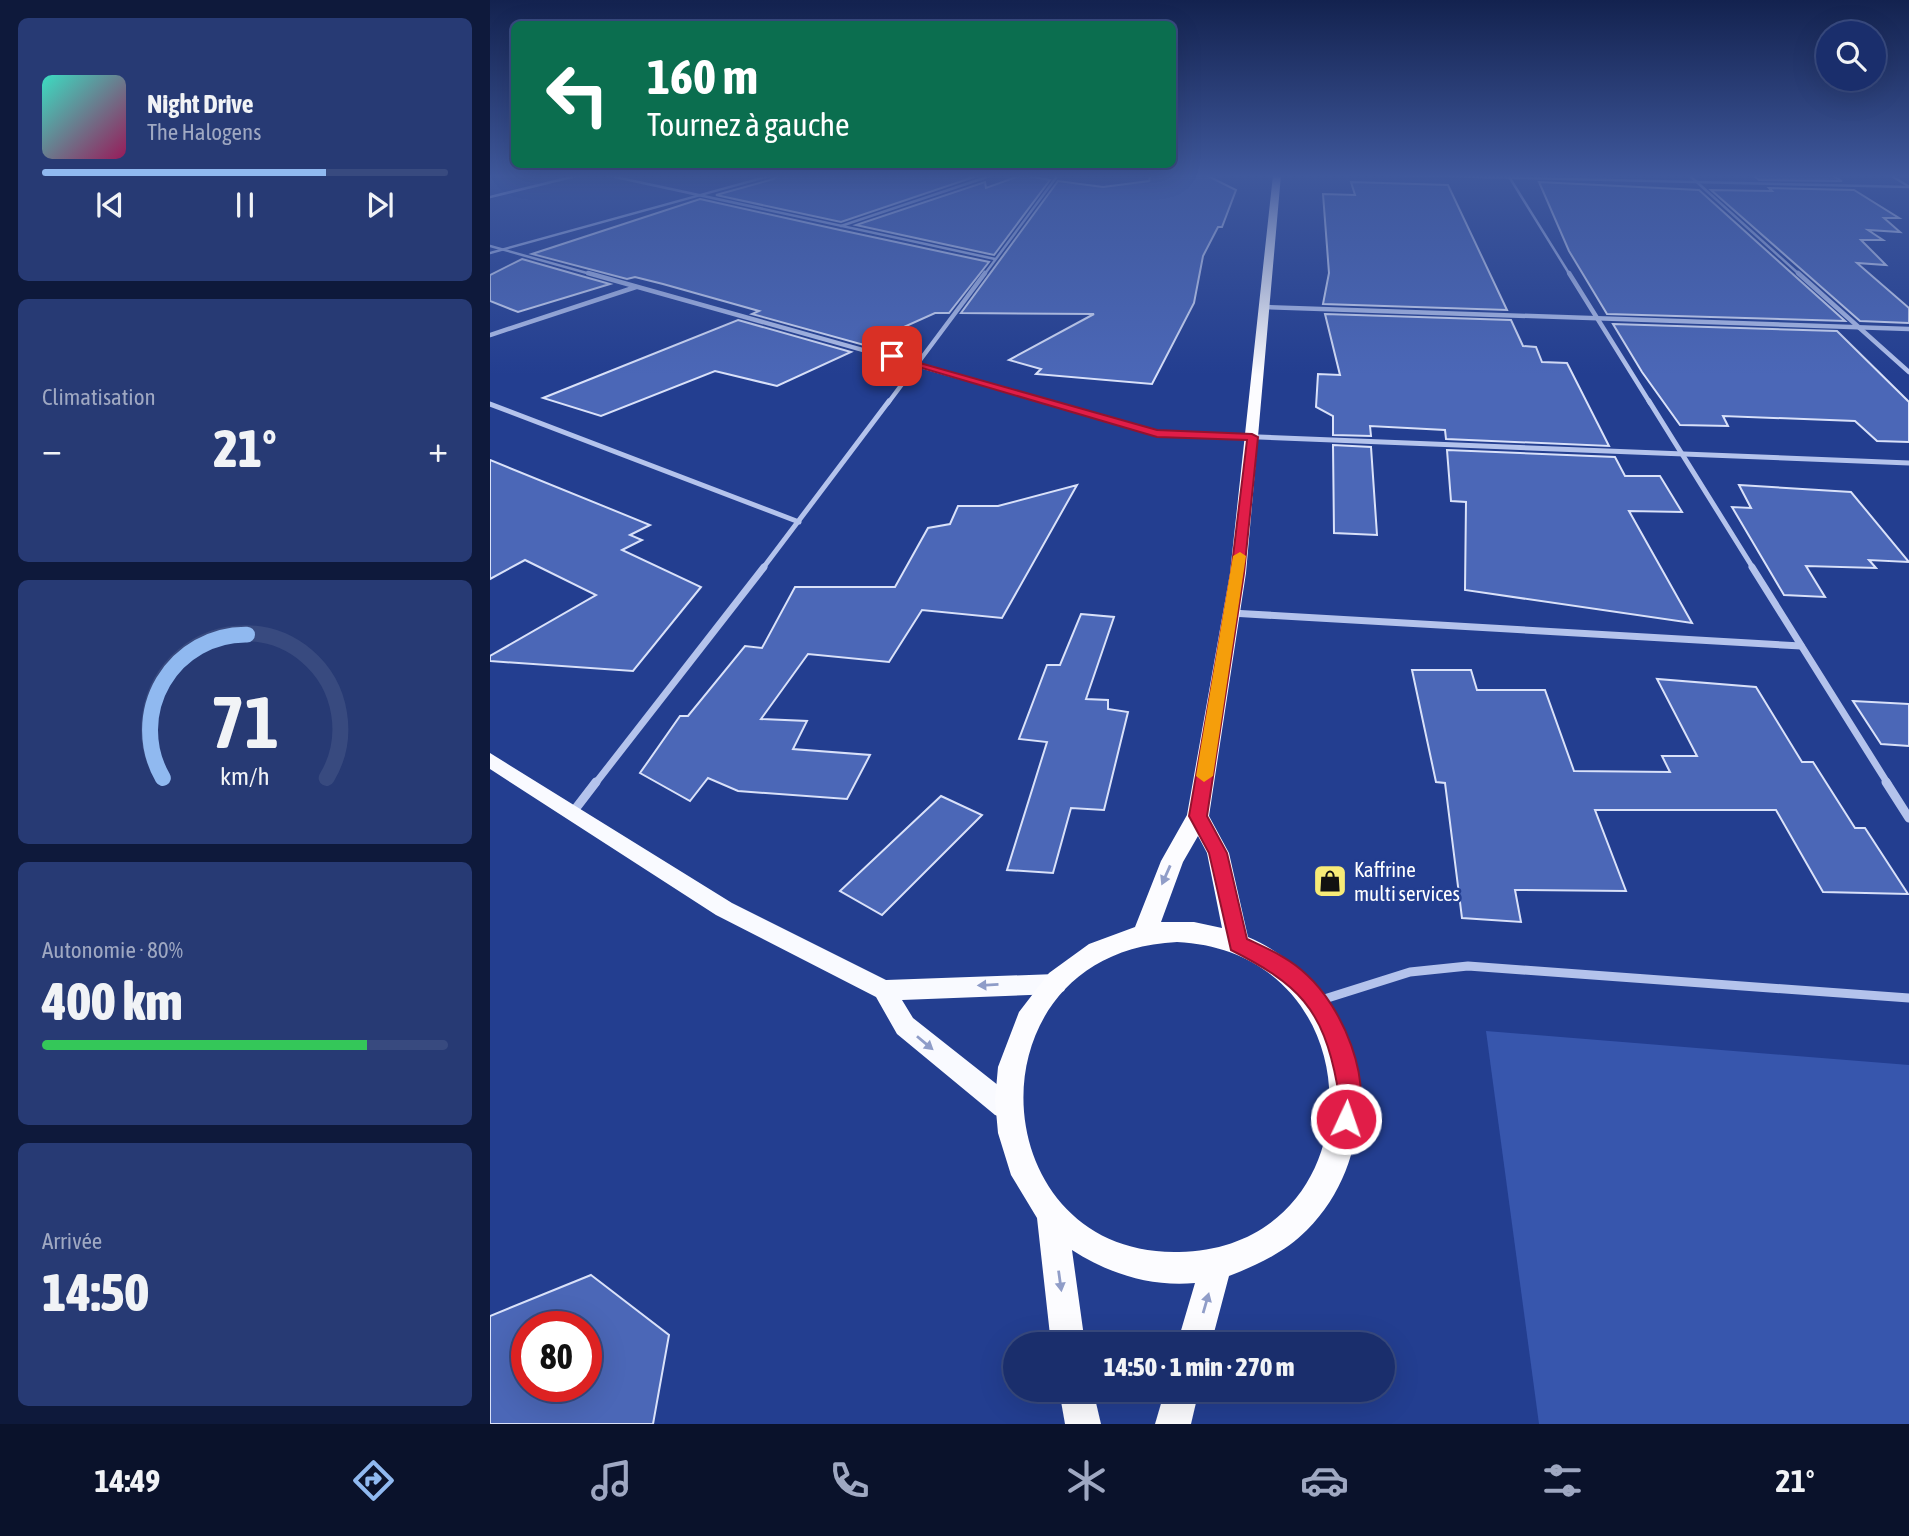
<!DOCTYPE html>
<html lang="fr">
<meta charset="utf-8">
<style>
body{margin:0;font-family:"Asap Condensed",sans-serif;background:#273a74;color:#f1f3f6;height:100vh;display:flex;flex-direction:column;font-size:26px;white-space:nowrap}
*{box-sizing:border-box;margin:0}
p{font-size:23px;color:#9fa8c2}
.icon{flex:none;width:38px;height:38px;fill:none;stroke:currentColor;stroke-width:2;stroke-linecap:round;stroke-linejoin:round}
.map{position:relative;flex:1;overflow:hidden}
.side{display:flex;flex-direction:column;gap:18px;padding:18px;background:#0e193b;width:490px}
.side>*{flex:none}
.hud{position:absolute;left:21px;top:21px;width:665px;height:147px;border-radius:10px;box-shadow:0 7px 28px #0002,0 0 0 2px #384a7f;background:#0b6e4f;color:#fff;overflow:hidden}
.fabs{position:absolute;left:1326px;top:21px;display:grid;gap:14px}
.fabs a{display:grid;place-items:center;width:70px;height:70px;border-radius:50%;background:#1a2e6c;box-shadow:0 7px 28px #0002,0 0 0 2px #384a7f;font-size:35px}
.speed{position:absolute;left:21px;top:1311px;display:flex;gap:14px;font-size:35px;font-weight:700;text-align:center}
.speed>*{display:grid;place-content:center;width:91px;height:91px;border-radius:50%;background:#1a2e6c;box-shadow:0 7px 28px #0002,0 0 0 2px #384a7f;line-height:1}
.speed .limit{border:10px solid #d22;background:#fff;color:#111}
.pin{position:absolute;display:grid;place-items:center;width:60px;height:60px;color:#fff;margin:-30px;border-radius:14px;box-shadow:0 4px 10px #0006}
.me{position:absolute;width:77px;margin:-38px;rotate:3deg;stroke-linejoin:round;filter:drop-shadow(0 0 5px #0008)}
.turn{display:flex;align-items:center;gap:24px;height:147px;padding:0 21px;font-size:32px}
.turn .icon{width:91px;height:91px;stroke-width:2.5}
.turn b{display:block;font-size:49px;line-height:60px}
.big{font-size:52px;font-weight:800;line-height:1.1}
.side .card{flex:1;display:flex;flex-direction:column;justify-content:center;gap:10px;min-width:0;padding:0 24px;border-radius:10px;background:#273a74}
.side .dial{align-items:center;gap:0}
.dial svg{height:182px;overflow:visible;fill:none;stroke:#384a7f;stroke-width:7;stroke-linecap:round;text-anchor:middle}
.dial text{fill:#f1f3f6;stroke:none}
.song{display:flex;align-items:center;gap:21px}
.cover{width:84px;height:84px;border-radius:10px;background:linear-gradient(135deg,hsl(170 70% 55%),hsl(330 70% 35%))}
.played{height:7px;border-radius:4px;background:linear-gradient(90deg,#90b9f0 70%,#384a7f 70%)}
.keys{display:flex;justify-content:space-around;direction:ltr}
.heat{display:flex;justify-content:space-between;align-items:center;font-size:38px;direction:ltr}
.charge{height:10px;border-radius:5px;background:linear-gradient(90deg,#34c759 80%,#384a7f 0)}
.trip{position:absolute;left:513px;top:1332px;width:392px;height:70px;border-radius:35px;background:#1a2e6c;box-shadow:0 7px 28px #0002,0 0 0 2px #384a7f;font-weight:800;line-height:70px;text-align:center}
.menu{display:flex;height:112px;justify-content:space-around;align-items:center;background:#0a122b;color:#9fa8c2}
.menu .icon{width:49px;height:49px}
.menu .selected{color:#90b9f0}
.menu b{font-size:32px;color:#f1f3f6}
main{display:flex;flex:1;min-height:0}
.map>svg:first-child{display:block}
.green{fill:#3756ad}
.building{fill:#4b67b7;stroke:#d9e1f9;stroke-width:2;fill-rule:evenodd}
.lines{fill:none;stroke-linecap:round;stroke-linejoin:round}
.minor-far4{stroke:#b4c3ec;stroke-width:2.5}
.minor-far3{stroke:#b4c3ec;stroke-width:4.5}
.minor-far2{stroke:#b4c3ec;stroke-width:5}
.minor-far1{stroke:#b4c3ec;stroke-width:7}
.minor{stroke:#b4c3ec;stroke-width:9}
.primary{fill:#f9faff;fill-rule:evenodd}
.trunk{fill:#fcfcff;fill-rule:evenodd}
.oneway{fill:#909dc8}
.oneway2{fill:#8e9cc8}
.route{fill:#e11d48;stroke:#92132f;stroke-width:2}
.slow{fill:#f59e0b}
.labels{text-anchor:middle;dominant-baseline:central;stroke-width:5;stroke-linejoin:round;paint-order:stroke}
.poi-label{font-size:21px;fill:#fff;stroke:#233e90;text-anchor:start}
</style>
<main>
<section class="side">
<div class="card">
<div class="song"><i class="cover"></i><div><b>Night Drive</b><p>The Halogens</p></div></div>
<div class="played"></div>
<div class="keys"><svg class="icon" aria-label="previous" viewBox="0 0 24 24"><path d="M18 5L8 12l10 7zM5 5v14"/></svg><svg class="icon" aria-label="pause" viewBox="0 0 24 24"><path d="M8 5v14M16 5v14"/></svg><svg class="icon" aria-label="next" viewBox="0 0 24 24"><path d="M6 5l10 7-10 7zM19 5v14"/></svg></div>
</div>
<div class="card"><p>Climatisation</p>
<div class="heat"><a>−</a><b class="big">21°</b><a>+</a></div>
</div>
<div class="card dial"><svg viewBox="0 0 100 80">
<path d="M14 69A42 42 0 1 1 86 69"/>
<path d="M14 69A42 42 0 0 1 51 6" stroke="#90b9f0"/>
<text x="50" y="56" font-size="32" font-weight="700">71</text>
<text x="50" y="72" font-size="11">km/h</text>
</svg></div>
<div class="card"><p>Autonomie · 80%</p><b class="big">400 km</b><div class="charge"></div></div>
<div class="card"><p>Arrivée</p><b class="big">14:50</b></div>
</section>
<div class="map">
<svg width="1419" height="1424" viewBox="0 0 1419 1424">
<rect width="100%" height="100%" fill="#233e90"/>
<path class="green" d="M996,1031l423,34v359h-370z"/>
<g class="building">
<path d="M287,175h203l-139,47 -125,-27 58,-16z"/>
<path d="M532,175l28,5 -56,75 -138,-30 129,-43 1,6z"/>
<path d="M661,175h55l30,15 -14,37h-4l-15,29 -9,47 -42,81 -116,-10 5,-5 -32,-9 85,-46 -133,-1 97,-132 45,6 46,-6z"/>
<path d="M1263,175l80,1 9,5 -83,-1z"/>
<path d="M861,182l97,3 59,125 -184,-6 6,-31 -6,-79 32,1z"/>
<path d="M1049,182l160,8 146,131 -238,-7 -38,-63z"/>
<path d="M1279,188l85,2 45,28h-15l16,14 -32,-2 15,10h-22l25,25 -29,-2 52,45v15l-49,-2 -149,-131 61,1z"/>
<path d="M210,199l140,31 149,32 -40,51h-14l-71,32 -112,-31 7,-3 -96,-27 -28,-7 -8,2 -95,-25z"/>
<path d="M32,259l63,18 25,7 -92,28 -28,-11v-26z"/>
<path d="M835,314l186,6 12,26 13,1 6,15 25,1 42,83 -163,-7 -1,-9 -75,-4 1,10 -38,-1v-19l-17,-9 2,-33 22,1z"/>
<path d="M248,320l113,32 -74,34 -62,-15 -114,45 -58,-18z"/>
<path d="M1123,324l224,7 72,71v40l-32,-1 -22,-20 -132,-5 5,10 -48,-1 -38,-53z"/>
<path d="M843,445l38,2 6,88 -43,-2z"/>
<path d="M957,450l168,7 10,19h35l22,36 -53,-1 63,112 -227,-33 1,-88 -15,-1z"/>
<path d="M0,460l160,65 -20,10 12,5 -20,10 79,37 -68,84 -143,-10v-5l106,-61 -71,-35 -35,19z"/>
<path d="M587,485l-75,133 -80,-8 -33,52 -81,-8 -47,65 46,2 -14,28 77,6 -23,44 -109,-8 -30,-13 -18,23 -50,-28 40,-57h8l57,-70 17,2 33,-61h100l33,-59 22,-4 8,-18h40z"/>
<path d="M1249,485l112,7 58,70 -40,-2 7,8 -70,-2 19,31 -41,-2 -52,-88 19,1z"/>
<path d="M591,614l33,3 -28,82 22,1v9l20,3 -24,98 -33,-2 -18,65 -46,-3 40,-128 -28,-3 28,-74h13z"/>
<path d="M922,670h59l6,20h68l29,81 96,1 -8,-16h35l-40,-77 99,8 46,75h11l42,66h10l43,66 -85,-2 -47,-82h-181l31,81 -111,-1 6,32 -59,-4 -17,-135 -9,-1z"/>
<path d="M1363,701l56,3v42l-28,-2z"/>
<path d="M451,796l41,19 -100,100 -42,-24z"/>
<path d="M101,1275l78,60 -16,89h-163v-108zM37,1326h59v60h-59z"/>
</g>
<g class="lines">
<g class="minor-far4">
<path d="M116,175l389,84"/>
<path d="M909,175l510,12"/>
<path d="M1018,175l62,100"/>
<path d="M1199,175l111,100"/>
<path d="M1400,175l18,11"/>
<path d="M0,197l90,-22"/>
<path d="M351,226l152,-51"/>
<path d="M0,246l104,29"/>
<path d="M0,253l283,-78"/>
<path d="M494,275l74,-100"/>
</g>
<g class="minor-far3">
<path d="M98,273l464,130"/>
<path d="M1079,273l81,130"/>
<path d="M1308,273l111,99"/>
<path d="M774,307l645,22"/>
<path d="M0,335l146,-48"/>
<path d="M398,403l97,-130"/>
</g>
<g class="minor-far2">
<path d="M556,401l111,32 752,30"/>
<path d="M1159,401l104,167"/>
<path d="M0,404l309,118"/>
<path d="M273,568l126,-167"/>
</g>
<g class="minor-far1">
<path d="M1262,567l136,217"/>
<path d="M741,613l570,33"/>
<path d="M105,784l169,-217"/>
</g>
<g class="minor">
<path d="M1396,782l23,36"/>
<path d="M83,812l23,-30"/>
<path d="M828,1001l92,-29 58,-6 441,32"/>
</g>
<path class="primary" d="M0,753l242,150 154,77 170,-6 8,3 3,7 -3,7 -8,3 -154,6 11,18 100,79 4,9 -4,9 -9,3 -9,-3 -98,-81 -21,-37 -160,-82 -226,-146z"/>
<g class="trunk">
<path d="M783,175h8l-35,398 -37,243 20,37 19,84c115,49 148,203 59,293 -22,22 -49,35 -78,46l-18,68h-34l18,-61c-44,4 -86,-9 -123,-33l13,94h-34l-14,-126 -26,-43 -13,-42 -3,-33 3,-33 21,-55 30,-39 40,-29 46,-17 26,-66 26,-46 43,-242zM708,836l9,17 15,75 -28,-6h-33l22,-60zM687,942c204,10 202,306 2,310 -199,5 -215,-300 -2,-310z"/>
<path d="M569,1390h34l8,34h-36z"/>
<path d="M675,1390h34l-8,34h-36z"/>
</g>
</g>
<defs><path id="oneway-solid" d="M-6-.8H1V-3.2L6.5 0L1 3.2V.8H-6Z" transform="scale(1.75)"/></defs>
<g class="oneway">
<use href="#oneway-solid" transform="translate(676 875) rotate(114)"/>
<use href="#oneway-solid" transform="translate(570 1281) rotate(82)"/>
<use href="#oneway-solid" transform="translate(716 1303) rotate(-74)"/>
</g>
<g class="oneway2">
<use href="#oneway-solid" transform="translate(498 985) rotate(177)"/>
<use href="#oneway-solid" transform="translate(435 1043) rotate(40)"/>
</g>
<linearGradient id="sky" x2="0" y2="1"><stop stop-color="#13224f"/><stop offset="0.47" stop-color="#3f589c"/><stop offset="1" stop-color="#3f589c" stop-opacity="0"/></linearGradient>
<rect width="1419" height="375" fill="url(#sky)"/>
<path class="route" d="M398,354l269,76 95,4 6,3 -14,136 -37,243 20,37 20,86c21,10 43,19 60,36 35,32 67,105 48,152l-9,3 -8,-3c-6,-14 1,-28 -1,-43 -14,-76 -39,-100 -106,-134l-22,-97 -20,-37 42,-243 16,-133 -90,-3 -269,-79z"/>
<path class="slow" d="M750,552l6,4 -33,220 -9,6 -8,-6 37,-220z"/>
<defs>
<g id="shop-square" transform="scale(1.75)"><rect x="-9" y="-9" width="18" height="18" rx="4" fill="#f7eb77" stroke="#233e90"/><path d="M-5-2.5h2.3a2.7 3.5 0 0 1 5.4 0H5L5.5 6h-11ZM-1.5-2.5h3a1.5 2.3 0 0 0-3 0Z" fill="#111"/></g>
</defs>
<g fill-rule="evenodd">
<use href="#shop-square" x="840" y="881"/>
</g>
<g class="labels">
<g class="poi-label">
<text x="864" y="869">Kaffrine<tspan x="864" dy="24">multi services</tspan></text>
</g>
</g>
</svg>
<div class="fabs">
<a><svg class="icon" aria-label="search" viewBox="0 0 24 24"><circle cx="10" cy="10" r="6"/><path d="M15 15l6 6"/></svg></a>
</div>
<div class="speed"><div class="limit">80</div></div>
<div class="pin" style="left:402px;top:356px;background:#d93025"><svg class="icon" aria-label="arrive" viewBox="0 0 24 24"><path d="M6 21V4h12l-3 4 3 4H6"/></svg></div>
<svg class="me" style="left:856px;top:1119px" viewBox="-20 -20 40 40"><circle r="17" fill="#e11d48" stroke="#fff" stroke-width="3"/><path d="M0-11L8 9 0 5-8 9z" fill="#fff"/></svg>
<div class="trip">14:50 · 1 min · 270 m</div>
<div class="hud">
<div class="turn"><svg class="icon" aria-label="left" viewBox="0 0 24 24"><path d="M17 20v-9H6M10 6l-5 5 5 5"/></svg><div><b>160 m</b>Tournez à gauche</div></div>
</div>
</div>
</main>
<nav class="menu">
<b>14:49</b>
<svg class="icon selected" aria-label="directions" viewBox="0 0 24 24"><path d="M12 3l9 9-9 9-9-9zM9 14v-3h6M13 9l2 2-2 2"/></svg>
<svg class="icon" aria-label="music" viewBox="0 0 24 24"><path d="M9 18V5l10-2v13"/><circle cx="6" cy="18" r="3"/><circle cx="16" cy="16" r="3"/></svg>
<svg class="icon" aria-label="phone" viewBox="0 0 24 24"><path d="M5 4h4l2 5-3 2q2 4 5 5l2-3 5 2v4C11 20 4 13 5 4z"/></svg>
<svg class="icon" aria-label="climate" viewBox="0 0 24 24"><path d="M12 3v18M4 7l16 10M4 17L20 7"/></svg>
<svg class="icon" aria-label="car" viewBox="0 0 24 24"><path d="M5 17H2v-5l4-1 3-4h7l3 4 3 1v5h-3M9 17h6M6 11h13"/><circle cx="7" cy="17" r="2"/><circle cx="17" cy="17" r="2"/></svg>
<svg class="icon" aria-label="filters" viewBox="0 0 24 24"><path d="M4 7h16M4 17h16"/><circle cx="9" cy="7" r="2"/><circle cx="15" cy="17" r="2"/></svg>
<b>21°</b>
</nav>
